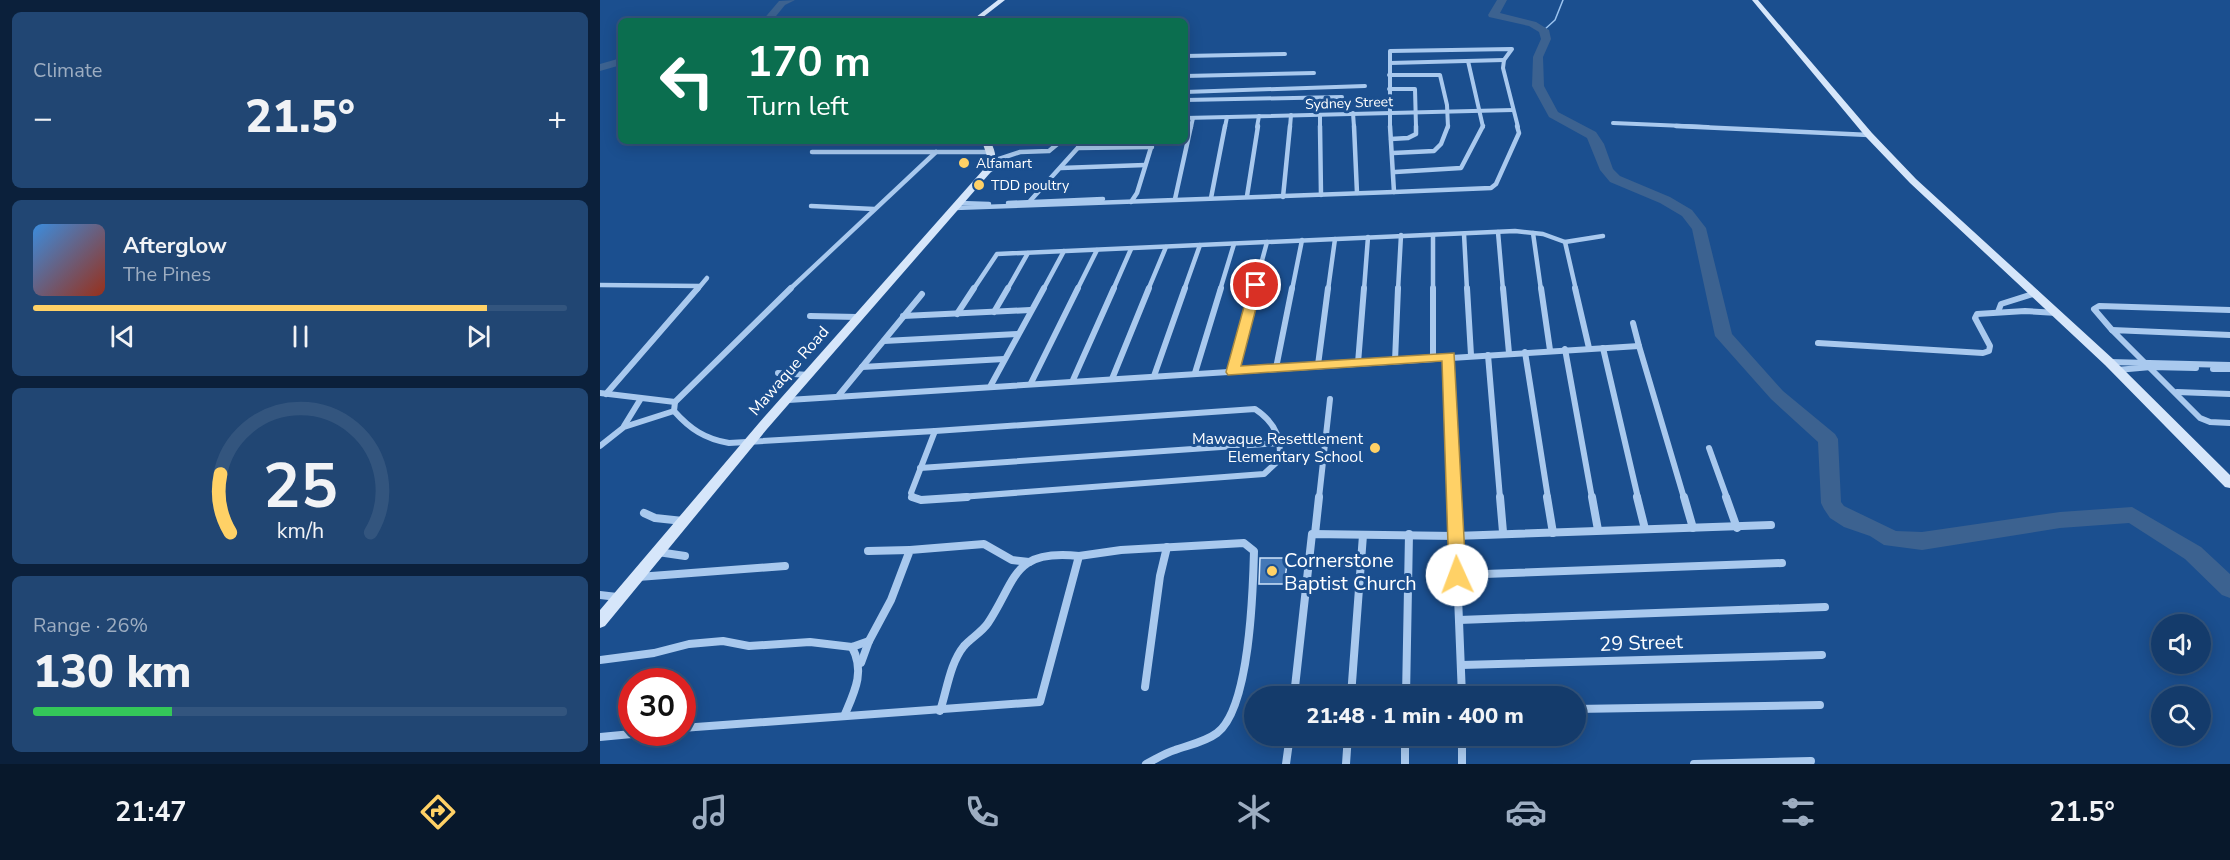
<!DOCTYPE html>
<meta charset="utf-8">
<style>
body{margin:0;font-family:"Nunito Sans",sans-serif;background:#214673;color:#f1f3f6;height:100vh;display:flex;flex-direction:column;font-size:22px;white-space:nowrap}
*{box-sizing:border-box;margin:0}
p{font-size:20px;color:#9dadc1}
.icon{flex:none;width:33px;height:33px;fill:none;stroke:currentColor;stroke-width:2;stroke-linecap:round;stroke-linejoin:round}
.map{position:relative;flex:1;overflow:hidden}
.drawer{display:flex;flex-direction:column;gap:12px;padding:12px;background:#0b203b;width:600px}
.drawer>*{flex:none}
.hud{position:absolute;left:18px;top:18px;width:570px;height:126px;border-radius:9px;box-shadow:0 3px 15px #0003,0 0 0 2px #33557e;background:#0b6e4f;color:#fff;overflow:hidden}
.fabs{position:absolute;left:1551px;top:614px;display:grid;gap:12px}
.fabs a{display:grid;place-items:center;width:60px;height:60px;border-radius:50%;background:#143b6b;box-shadow:0 3px 15px #0003,0 0 0 2px #33557e;font-size:30px}
.speed{position:absolute;left:18px;top:668px;display:flex;gap:12px;font-size:30px;font-weight:700;text-align:center}
.speed>*{display:grid;place-content:center;width:78px;height:78px;border-radius:50%;background:#143b6b;box-shadow:0 3px 15px #0003,0 0 0 2px #33557e;line-height:1}
.speed .limit{border:9px solid #d22;background:#fff;color:#111}
.pin{position:absolute;display:grid;place-items:center;width:51px;height:51px;color:#fff;margin:-26px;border:3px solid #fff;border-radius:50%;box-shadow:0 2px 6px #0007}
.me{position:absolute;width:66px;margin:-33px;rotate:358deg;stroke-linejoin:round;filter:drop-shadow(0 0 4px #0008)}
.turn{display:flex;align-items:center;gap:21px;height:126px;padding:0 30px;font-size:27px}
.turn .icon{width:78px;height:78px;stroke-width:2.5}
.turn b{display:block;font-size:42px;line-height:51px}
.big{font-size:45px;font-weight:800;line-height:1.1}
.drawer .tile{flex:1;display:flex;flex-direction:column;justify-content:center;gap:9px;min-width:0;padding:0 21px;border-radius:9px;background:#214673}
.drawer .dial{align-items:center;gap:0}
.dial svg{height:156px;overflow:visible;fill:none;stroke:#33557e;stroke-width:7;stroke-linecap:round;text-anchor:middle}
.dial text{fill:#f1f3f6;stroke:none}
.song{display:flex;align-items:center;gap:18px}
.cover{width:72px;height:72px;border-radius:9px;background:linear-gradient(135deg,hsl(210 70% 55%),hsl(10 70% 35%))}
.played{height:6px;border-radius:3px;background:linear-gradient(90deg,#ffd166 85%,#33557e 85%)}
.keys{display:flex;justify-content:space-around;direction:ltr}
.heat{display:flex;justify-content:space-between;align-items:center;font-size:33px;direction:ltr}
.charge{height:9px;border-radius:4px;background:linear-gradient(90deg,#34c759 26%,#33557e 0)}
.trip{position:absolute;left:644px;top:686px;width:342px;height:60px;border-radius:30px;background:#143b6b;box-shadow:0 3px 15px #0003,0 0 0 2px #33557e;font-weight:800;line-height:60px;text-align:center}
.menu{display:flex;height:96px;justify-content:space-around;align-items:center;background:#08182b;color:#9dadc1}
.menu .icon{width:42px;height:42px}
.menu .selected{color:#ffd166}
.menu b{font-size:27px;color:#f1f3f6}
main{display:flex;flex:1;min-height:0}
.map>svg:first-child{display:block}
.lines{fill:none;stroke-linecap:round;stroke-linejoin:round}
.stream{stroke:#9cc4f0;stroke-width:1.5}
.river{fill:#3c6290;fill-rule:evenodd}
.building{fill:#4478b7;stroke:#cfe3fa;stroke-width:1.5}
.street-far3{stroke:#a9c9ee;stroke-width:4}
.street-far2{stroke:#a9c9ee;stroke-width:4.5}
.street-far1{stroke:#a9c9ee;stroke-width:6}
.street{stroke:#a9c9ee;stroke-width:8}
.secondary{fill:#d6e6fa;fill-rule:evenodd}
.route{fill:#ffd166;stroke:#a68842;stroke-width:1.5}
.poi-dot{fill:#ffd166;stroke:#1b4f8f;stroke-width:2}
.labels{text-anchor:middle;dominant-baseline:central;stroke-width:6;stroke-linejoin:round;paint-order:stroke}
.far-street-label{font-size:14px;fill:#fff;stroke:#1b4f8f}
.far-poi-label{font-size:14px;fill:#fff;stroke:#1b4f8f;text-anchor:start}
.street-label{font-size:16px;fill:#fff;stroke:#1b4f8f}
.poi-label{font-size:16px;fill:#fff;stroke:#1b4f8f;text-anchor:end}
.near-poi-label{font-size:20px;fill:#fff;stroke:#1b4f8f;text-anchor:start}
.near-street-label{font-size:20px;fill:#fff;stroke:#1b4f8f}
</style>
<main>
<section class="drawer">
<div class="tile"><p>Climate</p>
<div class="heat"><a>−</a><b class="big">21.5°</b><a>+</a></div>
</div>
<div class="tile">
<div class="song"><i class="cover"></i><div><b>Afterglow</b><p>The Pines</p></div></div>
<div class="played"></div>
<div class="keys"><svg class="icon" aria-label="previous" viewBox="0 0 24 24"><path d="M18 5L8 12l10 7zM5 5v14"/></svg><svg class="icon" aria-label="pause" viewBox="0 0 24 24"><path d="M8 5v14M16 5v14"/></svg><svg class="icon" aria-label="next" viewBox="0 0 24 24"><path d="M6 5l10 7-10 7zM19 5v14"/></svg></div>
</div>
<div class="tile dial"><svg viewBox="0 0 100 80">
<path d="M14 69A42 42 0 1 1 86 69"/>
<path d="M14 69A42 42 0 0 1 9 39" stroke="#ffd166"/>
<text x="50" y="56" font-size="32" font-weight="700">25</text>
<text x="50" y="72" font-size="11">km/h</text>
</svg></div>
<div class="tile"><p>Range · 26%</p><b class="big">130 km</b><div class="charge"></div></div>
</section>
<div class="map">
<svg width="1630" height="764" viewBox="0 0 1630 764">
<rect width="100%" height="100%" fill="#1b4f8f"/>
<g class="lines">
<path class="stream" d="M944,30l11,-10 8,-20"/>
<g class="river">
<path d="M195,0l-10,5 -13,16h-10l17,-20z"/>
<path d="M897,0h10l-7,13 36,9 13,8 2,9 -8,18 1,29 14,26 38,20 8,12 9,25 7,7 50,21 22,13 14,18 26,106 51,57 52,43 3,5 3,63 3,4 52,25 26,1 138,-20 72,-5 69,40 29,27v24l-8,-3 -37,-36 -56,-36 -69,5 -138,22 -38,-5 -14,-9 -26,-9 -14,-9 -6,-9 -3,-6 -3,-61 -47,-43 -56,-63 -23,-107 -10,-13 -22,-13 -50,-21 -10,-12 -13,-32 -38,-21 -17,-31 1,-29 8,-18 -2,-7 -10,-6 -40,-9 -1,-2z"/>
<path d="M21,58v7l-21,6v-7z"/>
</g>
</g>
<path class="building" d="M660,558h28l-4,26h-25z"/>
<g class="lines">
<g class="street-far3">
<path d="M585,56l100,-2"/>
<path d="M868,61l15,66"/>
<path d="M790,63l114,-3"/>
<path d="M789,75h51l7,30 1,22"/>
<path d="M585,76l129,-3"/>
<path d="M789,89h26l1,38"/>
<path d="M585,92l180,-6"/>
<path d="M585,100l157,-3"/>
<path d="M753,113l1,14"/>
<path d="M720,115v12"/>
<path d="M585,118l328,-8"/>
<path d="M1013,123l95,4"/>
<path d="M591,127l2,-9"/>
<path d="M625,127l2,-10"/>
<path d="M657,127l2,-11"/>
<path d="M690,127l1,-12"/>
<path d="M790,127v-76l122,-2 -8,11 -1,8 15,59"/>
</g>
<g class="street-far2">
<path d="M720,126l1,69"/>
<path d="M754,126l3,67"/>
<path d="M790,126l4,66"/>
<path d="M1076,126l193,9"/>
<path d="M791,139l17,-1 8,-4v-8"/>
<path d="M478,148l74,-1"/>
<path d="M212,152h179"/>
<path d="M793,153l41,-2 7,-7 7,-18"/>
<path d="M393,161l27,-9 29,-1 12,-10"/>
<path d="M461,168l84,-3"/>
<path d="M795,172l66,-4 22,-42"/>
<path d="M386,173l19,-13"/>
<path d="M794,192l97,-4 5,-4 23,-51 -2,-7"/>
<path d="M647,196l11,-70"/>
<path d="M683,197l7,-71"/>
<path d="M611,198l14,-72"/>
<path d="M575,199l16,-73"/>
<path d="M430,201l54,-60"/>
<path d="M531,202l6,-9 16,-52"/>
<path d="M359,203l30,1"/>
<path d="M408,203l95,-4"/>
<path d="M211,206l63,3"/>
<path d="M354,208l440,-16"/>
<path d="M898,232l5,58"/>
<path d="M933,233l8,57"/>
<path d="M864,234l3,56"/>
<path d="M833,235v55"/>
<path d="M965,242l38,-6"/>
<path d="M0,285l100,1"/>
<path d="M97,290l10,-12"/>
<path d="M189,290l147,-138"/>
<path d="M373,290l24,-36 518,-23 28,3 22,8 11,48"/>
<path d="M407,290l21,-37"/>
<path d="M443,290l21,-39"/>
<path d="M477,290l20,-40"/>
<path d="M513,290l18,-41"/>
<path d="M548,290l18,-43"/>
<path d="M584,290l16,-45"/>
<path d="M620,290l14,-46"/>
<path d="M654,290l13,-48"/>
<path d="M692,290l10,-50"/>
<path d="M728,290l7,-51"/>
<path d="M764,290l4,-53"/>
<path d="M798,290l3,-55"/>
</g>
<g class="street-far1">
<path d="M833,288v70"/>
<path d="M867,288l4,67"/>
<path d="M903,288l6,65"/>
<path d="M941,288l9,62"/>
<path d="M975,288l14,60"/>
<path d="M394,312l14,-24"/>
<path d="M1398,312l3,-8 35,-11"/>
<path d="M357,314l17,-26"/>
<path d="M210,316l47,1"/>
<path d="M303,316l127,-6"/>
<path d="M1512,330l-18,-21 5,-3 131,4"/>
<path d="M1630,335l-118,-5 88,88 10,4 20,1"/>
<path d="M284,341l133,-7"/>
<path d="M1218,343l165,10 6,-2 1,-5 -15,-28 2,-4 48,-3 32,2"/>
<path d="M1039,346l45,152"/>
<path d="M1003,348l35,150"/>
<path d="M965,349l27,149"/>
<path d="M925,352l23,146"/>
<path d="M888,355l12,143"/>
<path d="M849,357l5,141"/>
<path d="M795,361l3,-73"/>
<path d="M1509,362l121,3"/>
<path d="M758,363l6,-75"/>
<path d="M718,365l10,-77"/>
<path d="M262,367l142,-8"/>
<path d="M676,368l16,-80"/>
<path d="M1613,369h17"/>
<path d="M1517,370l34,-3 45,1"/>
<path d="M633,372l22,-84"/>
<path d="M178,373l31,2"/>
<path d="M595,373l26,-85"/>
<path d="M554,376l31,-88"/>
<path d="M512,379l37,-91"/>
<path d="M473,380l41,-92"/>
<path d="M431,383l47,-95"/>
<path d="M391,385l53,-97"/>
<path d="M1577,392l53,2"/>
<path d="M0,393l75,9 -1,9c16,18 31,28 55,32l206,-12"/>
<path d="M6,394l92,-106"/>
<path d="M239,395l83,-101"/>
<path d="M188,400l851,-54 -6,-23"/>
<path d="M75,402l116,-114"/>
<path d="M24,426l16,-26"/>
<path d="M335,431l320,-22c18,12 28,29 24,51l-15,14 -317,24"/>
<path d="M0,446l24,-19 50,-16"/>
<path d="M1109,448l18,50"/>
<path d="M320,468l360,-25"/>
<path d="M313,498l-2,-5 24,-62"/>
<path d="M719,498l11,-99"/>
</g>
<g class="street">
<path d="M312,497l9,3 46,-3"/>
<path d="M854,497l8,199"/>
<path d="M900,497l3,35"/>
<path d="M947,497l6,36"/>
<path d="M992,497l6,33"/>
<path d="M1037,497l8,32"/>
<path d="M1084,497l9,31"/>
<path d="M1126,497l11,31"/>
<path d="M44,513l11,5 28,3"/>
<path d="M715,534l4,-37"/>
<path d="M268,551l42,-1"/>
<path d="M58,552l27,4"/>
<path d="M857,575l325,-12"/>
<path d="M38,577l147,-11"/>
<path d="M0,595l17,2"/>
<path d="M859,620l366,-13"/>
<path d="M0,660l54,-7 35,-9 34,-3 26,5 61,-4 42,5 17,-6"/>
<path d="M261,663l8,-22 22,-41 19,-50 74,-6 28,16 17,2"/>
<path d="M861,665l361,-10"/>
<path d="M545,687l15,-111 7,-29"/>
<path d="M694,696l18,-162 143,2 316,-11"/>
<path d="M751,696l12,-161"/>
<path d="M806,696l3,-162"/>
<path d="M975,709l245,-4"/>
<path d="M340,711c7,-21 10,-48 24,-65 7,-8 18,-14 24,-23 29,-44 24,-74 91,-67"/>
<path d="M245,714c10,-23 20,-43 7,-67"/>
<path d="M82,728l358,-26 39,-146 42,-6 123,-7 10,8c-1,40 -4,157 -37,182 -12,9 -28,12 -42,17 -10,3 -19,9 -29,14"/>
<path d="M805,735v29"/>
<path d="M862,735v29"/>
<path d="M0,737l53,-5"/>
<path d="M686,764l4,-29"/>
<path d="M746,764l2,-29"/>
<path d="M1094,764l117,-3"/>
</g>
<g class="secondary">
<path d="M398,0h7l-27,21h-7z"/>
<path d="M1152,0h6l114,133 44,46 197,180 117,116v13l-5,-1 -120,-122 -195,-182 -44,-46z"/>
<path d="M382,141h8c7,12 7,20 0,32l-223,256 -162,197 -5,2v-18l159,-187 224,-253 4,-14z"/>
</g>
</g>
<path class="route" d="M656,281l6,4 -21,81 213,-13 12,222 -3,5h-12l-2,-5 -7,-214 -214,14 -2,-3 24,-87z"/>
<g class="poi-dot">
<circle cx="364" cy="163" r="6"/>
<circle cx="379" cy="185" r="6"/>
<circle cx="775" cy="448" r="6"/>
<circle cx="672" cy="571" r="6"/>
</g>
<g class="labels">
<g class="far-street-label">
<text transform="translate(749 103) rotate(-2)">Sydney Street</text>
</g>
<g class="far-poi-label">
<text x="376" y="163">Alfamart</text>
<text x="391" y="185">TDD poultry</text>
</g>
<g class="street-label">
<text transform="translate(189 371) rotate(-49)">Mawaque Road</text>
</g>
<g class="poi-label">
<text x="763" y="439">Mawaque Resettlement<tspan x="763" dy="18">Elementary School</tspan></text>
</g>
<g class="near-poi-label">
<text x="684" y="560">Cornerstone<tspan x="684" dy="23">Baptist Church</tspan></text>
</g>
<g class="near-street-label">
<text transform="translate(1041 643) rotate(-2)">29 Street</text>
</g>
</g>
</svg>
<div class="fabs">
<a><svg class="icon" aria-label="sound" viewBox="0 0 24 24"><path d="M4 9h4l5-4v14l-5-4H4zM17 9q2 3 0 6"/></svg></a>
<a><svg class="icon" aria-label="search" viewBox="0 0 24 24"><circle cx="10" cy="10" r="6"/><path d="M15 15l6 6"/></svg></a>
</div>
<div class="speed"><div class="limit">30</div></div>
<div class="pin" style="left:656px;top:285px;background:#d93025"><svg class="icon" aria-label="arrive" viewBox="0 0 24 24"><path d="M6 21V4h12l-3 4 3 4H6"/></svg></div>
<svg class="me" style="left:857px;top:575px" viewBox="-20 -20 40 40"><circle r="19" fill="#fff"/><path d="M0-13L10 11 0 6-10 11z" fill="#ffd166"/></svg>
<div class="trip">21:48 · 1 min · 400 m</div>
<div class="hud">
<div class="turn"><svg class="icon" aria-label="left" viewBox="0 0 24 24"><path d="M17 20v-9H6M10 6l-5 5 5 5"/></svg><div><b>170 m</b>Turn left</div></div>
</div>
</div>
</main>
<nav class="menu">
<b>21:47</b>
<svg class="icon selected" aria-label="directions" viewBox="0 0 24 24"><path d="M12 3l9 9-9 9-9-9zM9 14v-3h6M13 9l2 2-2 2"/></svg>
<svg class="icon" aria-label="music" viewBox="0 0 24 24"><path d="M9 18V5l10-2v13"/><circle cx="6" cy="18" r="3"/><circle cx="16" cy="16" r="3"/></svg>
<svg class="icon" aria-label="phone" viewBox="0 0 24 24"><path d="M5 4h4l2 5-3 2q2 4 5 5l2-3 5 2v4C11 20 4 13 5 4z"/></svg>
<svg class="icon" aria-label="climate" viewBox="0 0 24 24"><path d="M12 3v18M4 7l16 10M4 17L20 7"/></svg>
<svg class="icon" aria-label="car" viewBox="0 0 24 24"><path d="M5 17H2v-5l4-1 3-4h7l3 4 3 1v5h-3M9 17h6M6 11h13"/><circle cx="7" cy="17" r="2"/><circle cx="17" cy="17" r="2"/></svg>
<svg class="icon" aria-label="filters" viewBox="0 0 24 24"><path d="M4 7h16M4 17h16"/><circle cx="9" cy="7" r="2"/><circle cx="15" cy="17" r="2"/></svg>
<b>21.5°</b>
</nav>
